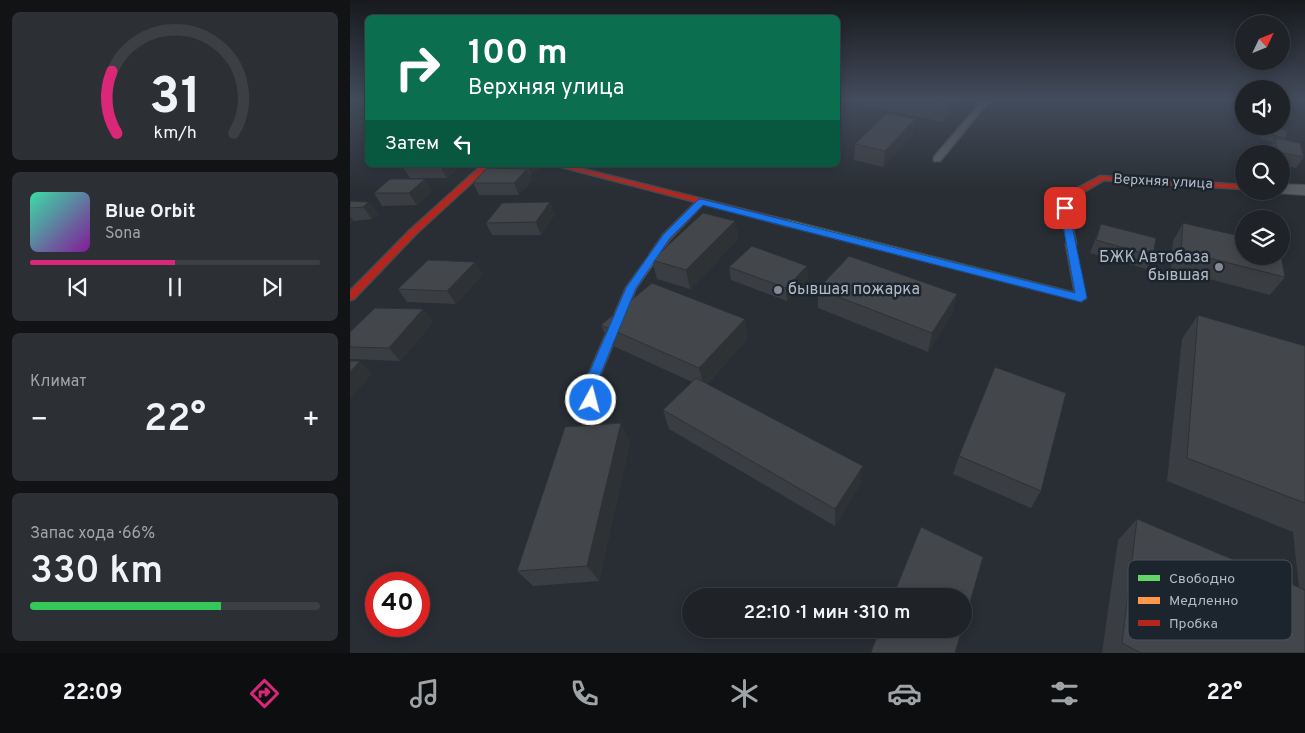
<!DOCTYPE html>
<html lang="ru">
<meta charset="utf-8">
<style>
body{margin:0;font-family:Overpass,sans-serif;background:#2c2f33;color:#f1f3f6;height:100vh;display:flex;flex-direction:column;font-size:19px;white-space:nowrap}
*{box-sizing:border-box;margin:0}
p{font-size:16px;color:#a1a4a7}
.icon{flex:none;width:28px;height:28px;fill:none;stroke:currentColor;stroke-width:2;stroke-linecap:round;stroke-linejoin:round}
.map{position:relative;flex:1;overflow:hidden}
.sheet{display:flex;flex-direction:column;gap:12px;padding:12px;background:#111315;width:350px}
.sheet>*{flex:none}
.top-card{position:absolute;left:15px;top:15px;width:475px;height:152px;border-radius:8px;box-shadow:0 2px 12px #0003,0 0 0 1px #3c3f44;background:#0b6e4f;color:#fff;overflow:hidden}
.needle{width:32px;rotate:47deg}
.fabs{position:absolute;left:885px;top:15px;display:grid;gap:10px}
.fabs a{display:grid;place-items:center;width:55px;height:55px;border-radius:50%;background:#1f2227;box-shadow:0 2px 12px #0003,0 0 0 1px #3c3f44;font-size:25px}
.speed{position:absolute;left:15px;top:572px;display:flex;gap:10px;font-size:25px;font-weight:700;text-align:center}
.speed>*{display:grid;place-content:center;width:65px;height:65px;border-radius:50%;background:#1f2227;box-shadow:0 2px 12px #0003,0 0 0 1px #3c3f44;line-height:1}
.speed .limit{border:8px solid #d22;background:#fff;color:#111}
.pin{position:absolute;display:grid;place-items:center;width:42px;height:42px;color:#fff;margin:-21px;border-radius:10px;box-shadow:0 2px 8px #0006}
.me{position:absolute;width:55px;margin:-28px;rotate:7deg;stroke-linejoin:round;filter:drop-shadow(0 0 4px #0008)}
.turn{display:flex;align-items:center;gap:18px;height:105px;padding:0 20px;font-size:22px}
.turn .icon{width:65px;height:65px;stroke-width:2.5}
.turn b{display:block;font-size:35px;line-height:42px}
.then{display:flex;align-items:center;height:48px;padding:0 20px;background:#0003;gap:10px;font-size:19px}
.big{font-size:38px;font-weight:600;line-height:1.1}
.sheet .tile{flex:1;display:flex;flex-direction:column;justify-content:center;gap:8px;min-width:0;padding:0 18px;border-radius:8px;background:#2c2f33}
.sheet .dial{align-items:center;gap:0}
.dial svg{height:130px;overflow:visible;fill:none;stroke:#3c3f44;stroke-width:7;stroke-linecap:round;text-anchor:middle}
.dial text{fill:#f1f3f6;stroke:none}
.song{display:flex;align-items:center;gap:15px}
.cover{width:60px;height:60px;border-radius:8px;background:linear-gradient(135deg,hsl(160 70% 55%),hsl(290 70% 35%))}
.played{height:5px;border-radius:2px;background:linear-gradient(90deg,#db2777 50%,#3c3f44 50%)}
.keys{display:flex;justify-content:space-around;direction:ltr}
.heat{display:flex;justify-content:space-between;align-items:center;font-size:28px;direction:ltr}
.charge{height:8px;border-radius:4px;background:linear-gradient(90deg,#34c759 66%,#3c3f44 0)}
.trip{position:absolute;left:332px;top:588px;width:290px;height:50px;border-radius:25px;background:#1f2227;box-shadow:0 2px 12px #0003,0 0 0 1px #3c3f44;font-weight:600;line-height:50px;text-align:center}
.tab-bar{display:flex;height:80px;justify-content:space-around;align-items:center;background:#0c0e10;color:#a1a4a7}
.tab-bar .icon{width:35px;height:35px}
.tab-bar .current{color:#db2777}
.tab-bar b{font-size:22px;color:#f1f3f6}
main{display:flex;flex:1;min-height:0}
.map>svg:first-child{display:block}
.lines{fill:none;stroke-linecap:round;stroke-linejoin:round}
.lane-casing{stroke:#464a4f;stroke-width:3}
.street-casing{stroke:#464a4f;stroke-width:2}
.fast-casing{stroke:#464a4f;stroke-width:3}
.slow-casing{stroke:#464a4f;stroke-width:3}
.jam-casing{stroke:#464a4f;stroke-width:3}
.lane{fill:#585c62;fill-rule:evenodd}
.street{fill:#585c62;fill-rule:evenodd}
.fast{fill:#63d668;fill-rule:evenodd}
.slow{fill:#ff974d;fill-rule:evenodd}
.jam{fill:#b3261e;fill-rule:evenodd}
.wall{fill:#3a3d41}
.shaded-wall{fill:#2f3235}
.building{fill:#43474c;stroke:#2f3235}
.route{fill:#1a73e8;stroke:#114b97}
.poi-dot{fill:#828992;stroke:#1c242e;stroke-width:2}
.labels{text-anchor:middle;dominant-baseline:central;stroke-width:5;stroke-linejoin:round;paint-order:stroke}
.far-street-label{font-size:14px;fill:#b2bac5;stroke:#1c242e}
.poi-label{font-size:16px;fill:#b2bac5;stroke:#1c242e;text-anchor:end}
.key{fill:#1c242e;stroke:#49515b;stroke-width:1}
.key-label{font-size:14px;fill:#b2bac5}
</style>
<main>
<section class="sheet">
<div class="tile dial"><svg viewBox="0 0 100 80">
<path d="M14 69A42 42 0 1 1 86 69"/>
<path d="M14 69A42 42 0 0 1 11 31" stroke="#db2777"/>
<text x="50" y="56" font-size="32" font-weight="700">31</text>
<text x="50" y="72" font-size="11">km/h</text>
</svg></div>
<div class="tile">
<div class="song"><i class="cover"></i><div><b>Blue Orbit</b><p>Sona</p></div></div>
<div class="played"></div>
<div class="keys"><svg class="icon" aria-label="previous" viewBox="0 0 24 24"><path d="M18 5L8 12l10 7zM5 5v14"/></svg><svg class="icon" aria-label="pause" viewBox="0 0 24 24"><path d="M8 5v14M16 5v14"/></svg><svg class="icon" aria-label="next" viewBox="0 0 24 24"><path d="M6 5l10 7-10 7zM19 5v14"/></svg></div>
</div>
<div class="tile"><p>Климат</p>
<div class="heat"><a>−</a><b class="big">22°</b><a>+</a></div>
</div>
<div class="tile"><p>Запас хода · 66%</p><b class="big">330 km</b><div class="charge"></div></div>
</section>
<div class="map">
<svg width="955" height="653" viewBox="0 0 955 653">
<rect width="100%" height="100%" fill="#292e34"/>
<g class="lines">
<g class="lane-casing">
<path id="lane" d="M633,100h7l-50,61h-6v-4z"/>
</g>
<g class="street-casing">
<path id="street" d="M931,184l24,1v10l-30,-2 -1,-2h7z"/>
</g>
<g class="fast-casing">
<path id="fast" d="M437,220l288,73 -9,-49 5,-3 3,1 12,56 -5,3 -297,-76v-4z"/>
</g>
<g class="slow-casing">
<path id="slow" d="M305,251l5,3 -24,34 -40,97 4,44 -2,4 -5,2 -5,-2 -2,-4 -2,-44 42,-97 26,-36z"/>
</g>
<g class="jam-casing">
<g id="jam">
<path d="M132,165h9l-75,69 -62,65 -4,1v-9l60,-61z"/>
<path d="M204,165h13l223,56 1,2 -4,3 -84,-22 -33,35 -12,17 -3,1 -5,-3 13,-19 33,-33z"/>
<path d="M750,176l144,9v4l-140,-9 -22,13 -13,15 7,36 -5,3 -3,-1 -7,-38 15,-19z"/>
</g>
</g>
<use href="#lane" class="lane"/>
<use href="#street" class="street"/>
<use href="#fast" class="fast"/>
<use href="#slow" class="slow"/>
<use href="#jam" class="jam"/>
</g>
<g class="wall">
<path d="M488,100h120l-1,7 -13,15 -106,-21z"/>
<path d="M18,118v8h-1l-4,-6z"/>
<path d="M914,126l22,12 -1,2 19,17 -8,11 -15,-3v-11h-12l-1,-5 5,-7 -13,-3 1,-8z"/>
<path d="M563,134l-30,33 -29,-7 1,-16z"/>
<path d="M55,165h55l-13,13h-37l-7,-11z"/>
<path d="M154,165h40l-13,10h-1l2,5 -13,15h-40l-6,-12 33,-15z"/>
<path d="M82,191l-15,14 -35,1 -8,-13z"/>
<path d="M0,201l19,1 9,12 -6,5 -18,2 -4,3z"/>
<path d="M205,214l-14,21h-49l-6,-12z"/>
<path d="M385,221l3,18 -48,50 -33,-10 -5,-19z"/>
<path d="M833,223l102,54 -15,18 -99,-26 2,-28z"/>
<path d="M751,224l52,32 -7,13 -56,-16z"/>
<path d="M125,262l7,13 -26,29 -49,-2 -9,-13z"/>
<path d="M379,267l79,11 -21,23 -56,-21z"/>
<path d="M468,289l139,5 -4,18 -25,40 -110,-44z"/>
<path d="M73,309l10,13 -33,39 -50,-2v-27z"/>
<path d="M848,315l107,33v305h-203l16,-113 19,-21 162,69 -6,-56 -126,-51 15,-142z"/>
<path d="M251,325l147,13 -41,46 154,99 -26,43 -166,-97 -6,-19 29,-28 -83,-38z"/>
<path d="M280,442l-31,139 -66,5 -16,-15z"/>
<path d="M609,456l82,35 -10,17 -78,-34z"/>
</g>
<g class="shaded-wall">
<path d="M599,100h9l-1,7 -13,15 3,-20z"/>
<path d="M565,119l-2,15 -30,33 2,-16z"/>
<path d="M92,165h18l-13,13 -7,-12z"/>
<path d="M177,165h17l-13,10z"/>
<path d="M177,169l5,11 -13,15 -5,-12z"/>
<path d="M75,179l7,12 -15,14 -8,-12z"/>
<path d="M19,202l9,12 -6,5 -9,-12z"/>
<path d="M200,202l5,12 -14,21 -5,-13z"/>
<path d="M0,216l4,5 -4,3z"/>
<path d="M385,221l3,18 -48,50 -4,-19z"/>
<path d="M125,262l7,13 -26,29 -9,-13z"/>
<path d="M457,266l1,12 -21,23 -1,-13z"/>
<path d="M607,294l-4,18 -25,40 4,-19z"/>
<path d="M73,309l10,13 -33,39 -11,-13z"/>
<path d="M395,319l3,19 -44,49 -5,-19z"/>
<path d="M10,361l12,13 -22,25v-27z"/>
<path d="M271,423l9,19 -31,139 -12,-15z"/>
<path d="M513,466l-2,17 -26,43v-17z"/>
</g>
<g class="building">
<path d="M584,100h16l-3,2z"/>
<path d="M537,113l28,6 -30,32 -30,-7z"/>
<path d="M915,126l22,4 -1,8 -23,-5z"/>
<path d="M925,138l25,5 4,14 -27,-5z"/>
<path d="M55,165h37l-2,1 -37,1z"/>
<path d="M137,168l40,1 -13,14h-41z"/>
<path d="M40,179h35l-16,14h-35z"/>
<path d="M0,201l19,1 -6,5 -13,1z"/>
<path d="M200,202l-14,20 -50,1 16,-20z"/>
<path d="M353,213l32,8 -49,49 -34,-10z"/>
<path d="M833,223l61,14v19h37v-2l4,23 -104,-26z"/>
<path d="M751,224l55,14 -3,18 -57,-16z"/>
<path d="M402,246l55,20 -21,22 -57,-21z"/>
<path d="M499,256l108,38 -25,39 -114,-44z"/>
<path d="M78,260l47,2 -28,29 -49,-2z"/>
<path d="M302,283l93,36 -46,49 -98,-43z"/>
<path d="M25,308l48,1 -34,39 -39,-1v-15z"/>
<path d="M848,315l107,31v157l-118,-45z"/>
<path d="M0,361h10l-10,11z"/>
<path d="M645,367l71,26 -25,98 -82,-35z"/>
<path d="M346,378l167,88 -28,43 -172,-99z"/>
<path d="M271,423l-34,143 -70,5 48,-144z"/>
<path d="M787,519l168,71v63h-164l-19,-10z"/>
<path d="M571,527l62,30 -19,66v-27h-71z"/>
<path d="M530,629h82l-7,24h-82l-2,-1z"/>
</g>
<linearGradient id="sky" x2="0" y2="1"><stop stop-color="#17191d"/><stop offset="0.52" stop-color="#434c5c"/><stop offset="1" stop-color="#434c5c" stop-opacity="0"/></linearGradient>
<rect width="955" height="191" fill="url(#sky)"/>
<path class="route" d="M351,199l374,94 -15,-85 8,-2 19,92 -6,4 -378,-97 -33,33 -34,50 -40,97 2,15 -2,3 -5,2 -4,-2 -3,-18 42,-97 37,-53 35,-35z"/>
<g class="poi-dot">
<circle cx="869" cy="267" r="5"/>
<circle cx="428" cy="290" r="5"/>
</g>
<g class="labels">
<g class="far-street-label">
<text transform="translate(813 182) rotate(3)">Верхняя улица</text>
</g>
<g class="poi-label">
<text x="859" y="258">БЖК Автобаза<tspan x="859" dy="18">бывшая</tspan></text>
<text x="438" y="290" text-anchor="start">бывшая пожарка</text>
</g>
</g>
<rect x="778" y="560" width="164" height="80" rx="8" class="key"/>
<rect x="788" y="575" width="22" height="6" fill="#63d668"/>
<rect x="788" y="597" width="22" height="7" fill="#ff974d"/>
<rect x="788" y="620" width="22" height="6" fill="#b3261e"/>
<g class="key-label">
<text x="819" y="583">Свободно</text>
<text x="819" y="605">Медленно</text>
<text x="819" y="628">Пробка</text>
</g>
</svg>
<div class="fabs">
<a><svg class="needle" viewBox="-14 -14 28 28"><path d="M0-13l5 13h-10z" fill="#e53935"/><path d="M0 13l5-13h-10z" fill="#a1a4a7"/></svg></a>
<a><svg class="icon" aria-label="sound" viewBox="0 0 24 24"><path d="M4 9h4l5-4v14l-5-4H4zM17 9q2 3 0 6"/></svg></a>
<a><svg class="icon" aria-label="search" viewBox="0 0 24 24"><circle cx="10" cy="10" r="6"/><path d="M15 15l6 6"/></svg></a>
<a><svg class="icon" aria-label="layers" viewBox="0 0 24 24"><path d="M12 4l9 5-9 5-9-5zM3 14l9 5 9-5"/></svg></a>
</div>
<div class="speed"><div class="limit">40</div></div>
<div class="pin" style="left:715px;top:208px;background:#d93025"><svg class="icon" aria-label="arrive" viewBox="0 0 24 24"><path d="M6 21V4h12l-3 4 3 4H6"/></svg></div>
<svg class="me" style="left:241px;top:400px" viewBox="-20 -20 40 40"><circle r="17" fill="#1a73e8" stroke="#fff" stroke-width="3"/><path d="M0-11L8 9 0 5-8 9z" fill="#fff"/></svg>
<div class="trip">22:10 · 1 мин · 310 m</div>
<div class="top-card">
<div class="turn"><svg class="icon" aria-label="right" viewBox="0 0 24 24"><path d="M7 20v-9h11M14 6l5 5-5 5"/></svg><div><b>100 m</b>Верхняя улица</div></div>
<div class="then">Затем<svg class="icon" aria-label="left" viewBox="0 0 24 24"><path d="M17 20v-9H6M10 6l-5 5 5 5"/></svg></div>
</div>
</div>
</main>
<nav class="tab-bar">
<b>22:09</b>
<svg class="icon current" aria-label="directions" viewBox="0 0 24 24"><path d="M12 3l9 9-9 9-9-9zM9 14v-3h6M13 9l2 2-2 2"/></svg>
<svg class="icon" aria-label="music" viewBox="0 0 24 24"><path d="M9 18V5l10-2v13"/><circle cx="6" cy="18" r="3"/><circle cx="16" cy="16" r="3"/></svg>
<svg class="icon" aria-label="phone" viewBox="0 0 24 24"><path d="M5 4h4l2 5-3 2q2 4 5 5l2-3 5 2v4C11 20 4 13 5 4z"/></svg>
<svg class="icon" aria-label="climate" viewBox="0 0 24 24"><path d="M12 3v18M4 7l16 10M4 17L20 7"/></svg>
<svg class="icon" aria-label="car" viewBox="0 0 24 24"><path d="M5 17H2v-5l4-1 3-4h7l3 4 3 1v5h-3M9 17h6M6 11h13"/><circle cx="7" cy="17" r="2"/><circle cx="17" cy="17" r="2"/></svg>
<svg class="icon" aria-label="filters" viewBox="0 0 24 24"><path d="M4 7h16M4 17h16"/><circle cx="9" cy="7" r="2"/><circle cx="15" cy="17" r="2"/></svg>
<b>22°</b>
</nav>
